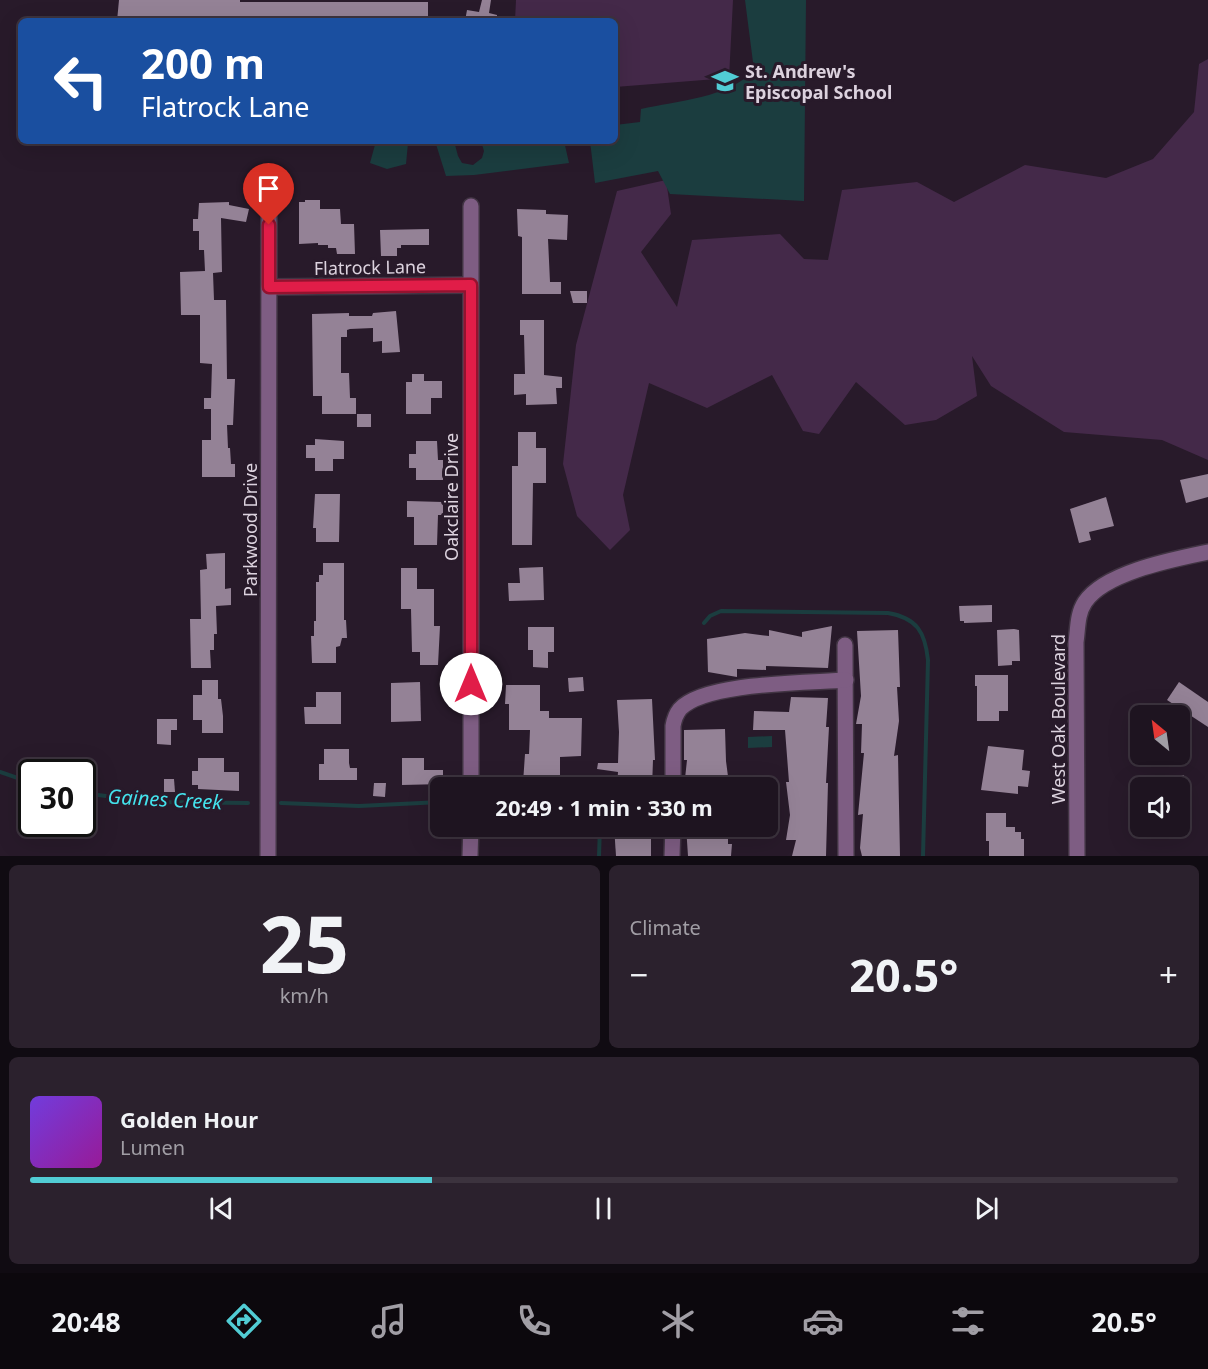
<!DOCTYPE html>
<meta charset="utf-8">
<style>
body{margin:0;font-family:"Noto Sans",sans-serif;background:#2b212d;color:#f1f3f6;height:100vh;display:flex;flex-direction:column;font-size:22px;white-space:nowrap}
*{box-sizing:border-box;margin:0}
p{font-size:20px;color:#a19ea5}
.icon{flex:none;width:33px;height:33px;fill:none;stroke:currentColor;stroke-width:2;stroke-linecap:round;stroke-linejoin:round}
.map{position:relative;height:856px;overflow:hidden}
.panel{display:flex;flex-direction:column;gap:9px;padding:9px;background:#100b12;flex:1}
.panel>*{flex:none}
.guide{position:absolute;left:18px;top:18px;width:600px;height:126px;border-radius:9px;box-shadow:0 6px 24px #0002,0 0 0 2px #3c333e;background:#1a4fa0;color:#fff;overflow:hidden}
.needle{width:39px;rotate:331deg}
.buttons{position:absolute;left:1130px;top:705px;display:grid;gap:12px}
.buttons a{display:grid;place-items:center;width:60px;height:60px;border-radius:9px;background:#1e1420;box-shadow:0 6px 24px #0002,0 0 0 2px #3c333e;font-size:30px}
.speed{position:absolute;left:18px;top:759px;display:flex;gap:12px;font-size:30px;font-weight:700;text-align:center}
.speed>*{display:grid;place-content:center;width:78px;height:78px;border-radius:50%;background:#1e1420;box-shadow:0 6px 24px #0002,0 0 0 2px #3c333e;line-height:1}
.speed .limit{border:3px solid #111;border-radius:9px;background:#fff;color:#111}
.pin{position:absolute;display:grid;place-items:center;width:51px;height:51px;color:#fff;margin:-62px -26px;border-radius:50% 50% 50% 0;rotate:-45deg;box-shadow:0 0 6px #0007}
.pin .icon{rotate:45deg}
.me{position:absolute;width:66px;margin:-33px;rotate:0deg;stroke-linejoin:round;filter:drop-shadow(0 0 4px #0008)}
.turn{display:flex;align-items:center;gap:21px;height:126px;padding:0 24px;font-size:27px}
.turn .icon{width:78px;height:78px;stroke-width:2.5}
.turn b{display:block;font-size:42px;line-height:51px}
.big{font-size:45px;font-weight:700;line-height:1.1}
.panel .widget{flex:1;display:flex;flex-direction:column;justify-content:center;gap:9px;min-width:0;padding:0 21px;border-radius:9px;background:#2b212d}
.panel .dial{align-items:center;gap:0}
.dial b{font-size:78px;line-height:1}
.song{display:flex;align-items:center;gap:18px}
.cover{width:72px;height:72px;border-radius:9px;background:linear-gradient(135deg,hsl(260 70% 55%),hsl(300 70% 35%))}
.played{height:6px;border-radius:3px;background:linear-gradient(90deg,#51ccd4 35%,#3c333e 35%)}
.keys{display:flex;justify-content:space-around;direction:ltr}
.heat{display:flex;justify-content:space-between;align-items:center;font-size:33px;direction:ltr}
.panel .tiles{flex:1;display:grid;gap:9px;grid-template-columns:1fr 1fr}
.widget:last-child{grid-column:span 2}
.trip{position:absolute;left:430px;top:777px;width:348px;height:60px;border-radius:9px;background:#1e1420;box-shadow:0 6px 24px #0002,0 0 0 2px #3c333e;font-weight:700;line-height:60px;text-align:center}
.dock{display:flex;height:96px;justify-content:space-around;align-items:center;background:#0c080d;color:#a19ea5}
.dock .icon{width:42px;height:42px}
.dock .current{color:#51ccd4}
.dock b{font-size:27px;color:#f1f3f6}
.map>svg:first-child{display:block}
.green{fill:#442949}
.water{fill:#1b3d3f}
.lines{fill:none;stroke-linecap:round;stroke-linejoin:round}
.stream{stroke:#1b3d3f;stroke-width:4}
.building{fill:#948296}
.minor-casing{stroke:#413443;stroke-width:18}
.minor{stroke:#7e5d83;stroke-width:15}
.route-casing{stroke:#92132f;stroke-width:15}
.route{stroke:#e11d48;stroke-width:10}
.labels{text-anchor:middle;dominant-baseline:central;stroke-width:6;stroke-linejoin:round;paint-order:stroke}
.poi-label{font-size:18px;font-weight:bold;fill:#dcd2de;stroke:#281a2a;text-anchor:start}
.street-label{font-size:18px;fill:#dcd2de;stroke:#281a2a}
.water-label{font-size:20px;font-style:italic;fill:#44e3ed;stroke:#281a2a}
</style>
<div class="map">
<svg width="1208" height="856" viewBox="0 0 1208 856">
<rect width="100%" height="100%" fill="#281a2a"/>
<g class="green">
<path d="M516,0h217l-4,78 -114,9v-66h-100z"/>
<path d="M1208,59v401l-46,-20 -98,-8 -73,-46 -19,-30 5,40 -41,24 -31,5 -49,-43 -37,52 -16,-3 -31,-56 -65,33 -58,-25 -26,112 7,35 -20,20 -33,-34 -14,-52 13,-119 41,-154 49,-11 5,34 -30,38 36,55 15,-67 88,-6 24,25 24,1 14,-70 75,-8 37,20 71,-37 81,13 47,-19 41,-47 5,-48z"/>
</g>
<g class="water">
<path d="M745,0h61l-2,201 -134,-7 -12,-23 -63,12 -5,-42h25v-16l25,-3 1,-13c35,-8 88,-11 113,-39z"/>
<path d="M376,141h34l-2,2 -2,21 -19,5 -17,-6z"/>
<path d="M435,141h19l4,15 4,7 11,2 9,-7 2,-7 -3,-10h83l5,22 -95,12 -28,1z"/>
<path d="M772,736v11l-24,1v-11z"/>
</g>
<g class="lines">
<g class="stream">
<path d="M704,623l6,-7 11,-5 167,2c29,5 37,19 40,47l-5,196"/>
<path d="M0,772l32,11"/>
<path d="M82,793l72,9 94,1"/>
<path d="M281,803l78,3 82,-4"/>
<path d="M599,856l1,-30"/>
</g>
</g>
<g class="building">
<path d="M119,0h121v2h188v19h-177v-4h-26v4h-108z"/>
<path d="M482,0h9l-2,13 8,2v6h-32l2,-11 12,2z"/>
<path d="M305,200h15v9h20l1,15h13l1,30h-18l-1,-6h-8v-3h-10v-2l-19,1v-42h6z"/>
<path d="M229,202v3l20,4 -3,13 -25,-4 1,54 -9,1 1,27h12l1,79h8l-2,46h-6l1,23h2l1,16h4v13h-33v-37h9v-31h-7v-11h7l1,-34 -12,-1v-48h-19l-1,-43 25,-1 -1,-21h-5v-19h-6v-12h5l1,-16z"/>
<path d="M517,209l29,1v4l22,1 -1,25 -19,-1 2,43h11v12h-39v-57l-4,-1z"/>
<path d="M429,229v16h-28v3h-4v8h-16l-1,-26z"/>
<path d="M570,291h17v12h-14z"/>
<path d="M396,311l4,41 -18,1v-12l-9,1v-14l-23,1 -3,1v7h-6v36h8l1,25h6v16h-34v-18h-9l-1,-82 37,-1v3h23l1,-3z"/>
<path d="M520,320h24v55l18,2v11h-6l1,16 -31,1v-11l-12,1v-21h11l-1,-39h-4z"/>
<path d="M412,374h12v7h18v17h-11v16h-25v-32h6z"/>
<rect x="357" y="414" width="14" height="13"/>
<path d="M518,432h18v16h10v35h-13l-1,62h-20v-79h6z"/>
<path d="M315,439l29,2v18h-11v12h-18v-13h-9v-13h9z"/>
<path d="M416,441h21l1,19h5v20h-27v-12h-7v-14h7z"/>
<path d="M1208,474v23l-22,6 -6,-23z"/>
<path d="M315,494h25l-1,48h-23v-14h-3z"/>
<path d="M1106,497l8,29 -25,6 2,8 -12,3 -9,-34z"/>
<path d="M407,501l36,1v13h-5l-1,30h-23v-28h-7z"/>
<path d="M225,553v36l6,-1v17l-15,1 1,28h-3v16h-4l1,18h-20l-1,-49h11l-1,-49 7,-1 -1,-15z"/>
<path d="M323,563h21v57h2l1,18h-5l-2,8 -4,1v16h-24l-1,-27h3v-15h2v-39h3v-7h4z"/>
<path d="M543,567l1,33 -35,1 -1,-18h12l-1,-15z"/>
<path d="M401,568h16v21h17v37h6l-2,39h-18v-13h-8l-1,-43h-10z"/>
<path d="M992,605v17l-28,1v-2h-4l-1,-15z"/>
<path d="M832,626l-4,42 -62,-2v4l-29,-1v8l-29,-5 -1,-33 38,-6 24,3v-6l33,7v-5z"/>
<path d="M528,627h26v25h-6v16l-15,-1v-17h-5z"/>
<path d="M1014,629l5,1 1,31h-8v4l-14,1 -1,-36z"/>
<path d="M898,630l2,57h-3l2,34 -5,35 4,-1 2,101h-38l-2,-8 3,-34 -5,1 6,-62h-3l1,-29h-6l5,-28 -4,-65z"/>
<path d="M975,675h33v36h-9v10h-22v-35h-2z"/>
<path d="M583,677l1,14 -15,1 -1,-14z"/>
<path d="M202,680h16v19h3l2,17v17h-21v-13h-9v-25h9z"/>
<path d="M420,682l1,39 -30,1v-39z"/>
<path d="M1179,682l29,20v25l-41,-27z"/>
<path d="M506,685h34v26h9v7h33l-1,38 -21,1v19l-6,-1v9l-31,-1 2,-29h4l1,-24h-21v-26h-4z"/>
<path d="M316,692h25v32h-36l-1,-17h12z"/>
<path d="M791,697l37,1 -2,29h3l-3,56h2l-2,73h-34l4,-16h-10l4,-25 -4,-33h3l-4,-52h-32l1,-19 35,1z"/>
<path d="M652,699l3,61h-2l-1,28h-35l1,-16 -21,-3 1,-6h20l1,-31 -2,-32z"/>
<path d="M157,719h20v11h-6v15l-14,-1z"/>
<path d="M725,729l1,32 3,23h-2v4h-43l3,-28h-3v-30z"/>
<path d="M988,746l36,4 -2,20 8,1 -2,16 -10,-1v8l-37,-4z"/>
<path d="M324,749h25v14l1,5h7v12h-38v-16h5z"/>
<path d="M198,758h26v14h15v19l-41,-2v-4h-6v-14h6z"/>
<path d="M402,758h22v12h19v14l-41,1z"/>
<rect x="1162" y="775" width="22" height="13"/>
<path d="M164,779h10l1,13h-11z"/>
<path d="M374,783h12l-1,14 -12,-1z"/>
<path d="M986,813h20v14h9v5h6v7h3v17h-35v-15h-3z"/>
<path d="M614,826h37v30h-35z"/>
<path d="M686,826h42v18h4l-1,12h-43z"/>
</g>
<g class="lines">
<g class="minor-casing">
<g id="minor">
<path d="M471,206v582"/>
<path d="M269,287l202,-2"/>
<path d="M845,645l1,211"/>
<path d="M673,788v-62c1,-6 3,-12 7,-17 25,-27 128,-26 166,-29"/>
<path d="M268,856l1,-652"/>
<path d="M470,856l1,-30"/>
<path d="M672,856l1,-30"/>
<path d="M1077,856l-1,-214c2,-13 1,-28 9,-40 20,-30 90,-43 123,-50"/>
</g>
</g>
<use href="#minor" class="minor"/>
</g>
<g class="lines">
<g class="route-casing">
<path id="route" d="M269,225v62l202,-2v399"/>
</g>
<use href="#route" class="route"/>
</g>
<defs>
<g id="school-bare" transform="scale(2.07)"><path d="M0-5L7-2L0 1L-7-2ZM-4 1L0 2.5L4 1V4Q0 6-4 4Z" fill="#51ccd4" stroke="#281a2a" stroke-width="2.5" paint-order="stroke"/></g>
</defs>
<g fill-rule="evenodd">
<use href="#school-bare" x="725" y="81"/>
</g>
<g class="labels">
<g class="poi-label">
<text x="745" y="71">St. Andrew's<tspan x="745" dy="21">Episcopal School</tspan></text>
</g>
<g class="street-label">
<text transform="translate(370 267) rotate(-1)">Flatrock Lane</text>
<text transform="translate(451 497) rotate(-90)">Oakclaire Drive</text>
<text transform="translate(250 530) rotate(-90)">Parkwood Drive</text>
<text transform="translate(1058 719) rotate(-90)">West Oak Boulevard</text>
</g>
<g class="water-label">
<text transform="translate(165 799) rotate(3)">Gaines Creek</text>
</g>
</g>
</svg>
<div class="buttons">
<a><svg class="needle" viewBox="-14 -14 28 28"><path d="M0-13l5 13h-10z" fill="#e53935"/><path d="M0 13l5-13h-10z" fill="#a19ea5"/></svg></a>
<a><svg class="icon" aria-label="sound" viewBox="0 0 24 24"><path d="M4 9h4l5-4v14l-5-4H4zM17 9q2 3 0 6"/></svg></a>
</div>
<div class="speed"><div class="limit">30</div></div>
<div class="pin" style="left:269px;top:225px;background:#d93025"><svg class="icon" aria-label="arrive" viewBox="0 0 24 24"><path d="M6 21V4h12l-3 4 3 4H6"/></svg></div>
<svg class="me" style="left:471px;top:684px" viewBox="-20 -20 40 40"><circle r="19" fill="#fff"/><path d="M0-13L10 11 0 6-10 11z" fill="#e11d48"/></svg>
<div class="trip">20:49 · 1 min · 330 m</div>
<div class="guide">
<div class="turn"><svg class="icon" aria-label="left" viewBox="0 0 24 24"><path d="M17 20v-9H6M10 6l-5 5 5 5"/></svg><div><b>200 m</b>Flatrock Lane</div></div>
</div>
</div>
<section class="panel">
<div class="tiles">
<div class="widget dial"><b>25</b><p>km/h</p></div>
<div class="widget"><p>Climate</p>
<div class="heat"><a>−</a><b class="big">20.5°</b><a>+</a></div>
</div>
<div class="widget">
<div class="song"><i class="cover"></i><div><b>Golden Hour</b><p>Lumen</p></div></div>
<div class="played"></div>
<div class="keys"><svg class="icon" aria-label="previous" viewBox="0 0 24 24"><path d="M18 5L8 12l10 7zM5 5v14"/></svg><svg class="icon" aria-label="pause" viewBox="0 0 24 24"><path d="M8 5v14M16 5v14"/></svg><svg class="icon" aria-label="next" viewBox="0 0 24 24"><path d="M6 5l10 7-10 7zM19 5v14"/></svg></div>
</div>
</div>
</section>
<nav class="dock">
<b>20:48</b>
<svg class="icon current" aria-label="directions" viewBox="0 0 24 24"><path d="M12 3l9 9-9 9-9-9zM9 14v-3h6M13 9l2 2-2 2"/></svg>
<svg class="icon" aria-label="music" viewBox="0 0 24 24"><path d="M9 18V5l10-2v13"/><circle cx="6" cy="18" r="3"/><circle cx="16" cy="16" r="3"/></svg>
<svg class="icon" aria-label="phone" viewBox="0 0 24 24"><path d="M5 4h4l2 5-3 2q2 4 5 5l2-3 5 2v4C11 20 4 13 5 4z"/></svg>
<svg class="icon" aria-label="climate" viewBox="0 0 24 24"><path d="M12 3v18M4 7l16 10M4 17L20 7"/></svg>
<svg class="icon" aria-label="car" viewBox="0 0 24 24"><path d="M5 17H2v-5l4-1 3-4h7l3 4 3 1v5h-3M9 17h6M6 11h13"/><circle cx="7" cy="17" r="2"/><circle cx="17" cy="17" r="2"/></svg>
<svg class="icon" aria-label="filters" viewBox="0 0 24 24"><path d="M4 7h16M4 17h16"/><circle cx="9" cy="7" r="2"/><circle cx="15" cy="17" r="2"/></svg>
<b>20.5°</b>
</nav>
